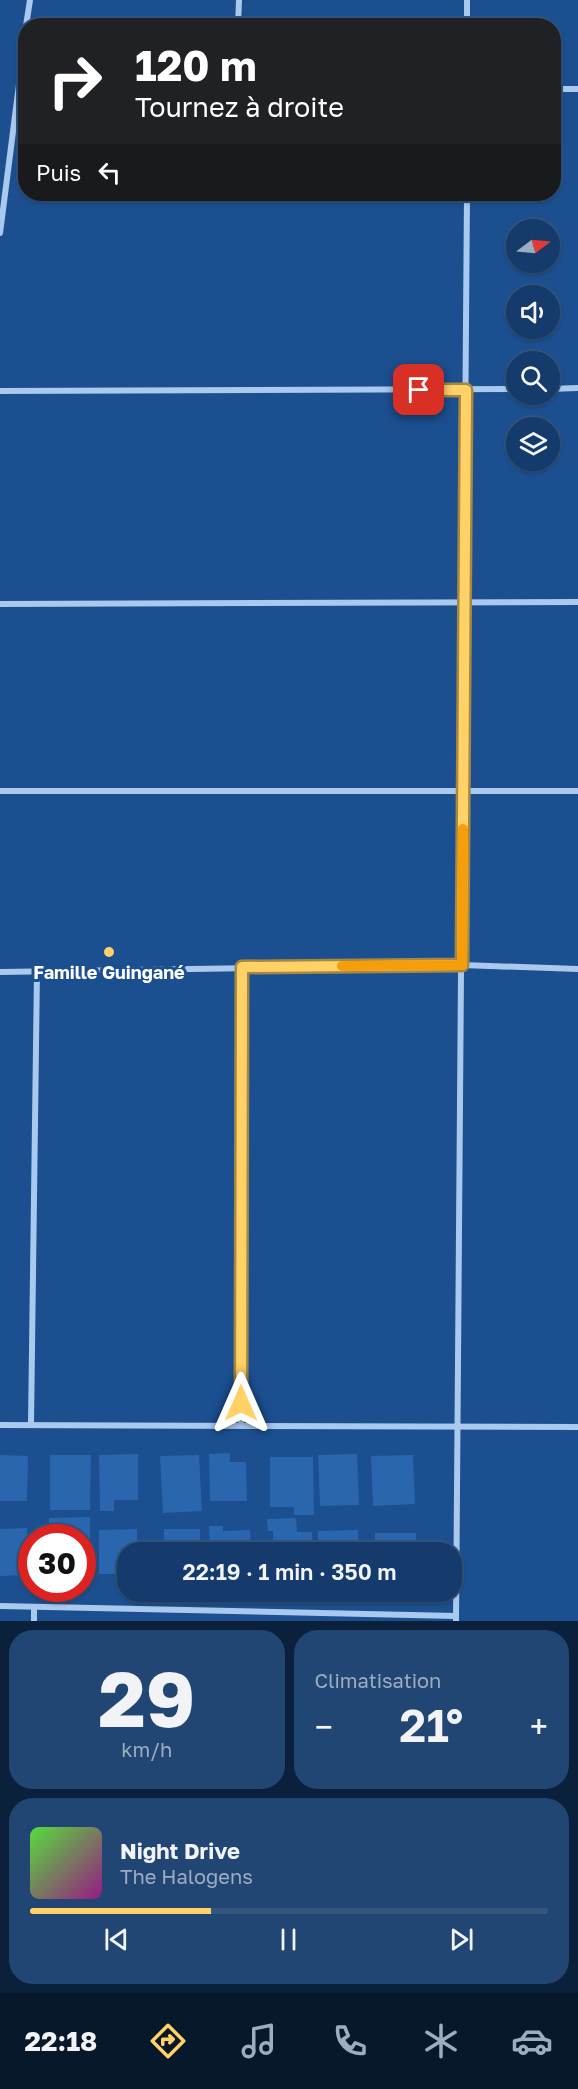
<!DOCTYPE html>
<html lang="fr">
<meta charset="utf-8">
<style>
body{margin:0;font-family:"Golos Text",sans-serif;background:#214673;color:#f1f3f6;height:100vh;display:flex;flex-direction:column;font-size:22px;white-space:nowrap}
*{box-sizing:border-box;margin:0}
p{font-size:20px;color:#9dadc1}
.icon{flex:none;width:33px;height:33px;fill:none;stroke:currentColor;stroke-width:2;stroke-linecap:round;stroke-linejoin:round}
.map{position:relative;height:1621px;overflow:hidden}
.drawer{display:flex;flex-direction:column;gap:9px;padding:9px;background:#0b203b;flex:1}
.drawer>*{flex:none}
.top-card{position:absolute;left:18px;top:18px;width:543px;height:183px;border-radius:24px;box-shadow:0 2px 4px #0004,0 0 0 2px #33557e;background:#202124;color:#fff;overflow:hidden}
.needle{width:39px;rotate:74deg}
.controls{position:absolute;left:506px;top:219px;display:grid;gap:12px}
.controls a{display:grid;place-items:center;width:54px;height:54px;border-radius:50%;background:#143b6b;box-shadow:0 2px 4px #0004,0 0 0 2px #33557e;font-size:30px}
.speed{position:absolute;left:18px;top:1524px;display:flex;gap:12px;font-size:30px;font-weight:700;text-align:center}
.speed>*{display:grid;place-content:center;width:78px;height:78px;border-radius:50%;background:#143b6b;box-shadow:0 2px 4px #0004,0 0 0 2px #33557e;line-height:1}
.speed .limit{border:9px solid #d22;background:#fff;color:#111}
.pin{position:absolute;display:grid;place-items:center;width:51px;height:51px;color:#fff;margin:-26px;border-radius:12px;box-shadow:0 3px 9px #0006}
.me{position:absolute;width:66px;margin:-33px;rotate:0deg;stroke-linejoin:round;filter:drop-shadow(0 0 4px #0008)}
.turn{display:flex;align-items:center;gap:21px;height:126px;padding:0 18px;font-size:27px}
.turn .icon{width:78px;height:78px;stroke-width:2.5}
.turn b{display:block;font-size:42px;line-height:51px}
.then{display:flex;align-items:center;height:57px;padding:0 18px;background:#0003;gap:12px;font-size:22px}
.big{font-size:45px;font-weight:600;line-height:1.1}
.drawer .widget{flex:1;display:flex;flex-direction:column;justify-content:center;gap:9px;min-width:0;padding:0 21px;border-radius:24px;background:#214673}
.drawer .dial{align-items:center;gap:0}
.dial b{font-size:78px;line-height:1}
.song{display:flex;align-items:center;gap:18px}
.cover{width:72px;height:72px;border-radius:9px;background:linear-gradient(135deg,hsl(110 70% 55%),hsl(310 70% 35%))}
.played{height:6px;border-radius:3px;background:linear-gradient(90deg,#ffd166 35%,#33557e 35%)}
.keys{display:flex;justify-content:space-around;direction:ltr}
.heat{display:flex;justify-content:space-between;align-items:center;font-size:33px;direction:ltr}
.drawer .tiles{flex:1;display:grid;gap:9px;grid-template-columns:1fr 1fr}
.widget:last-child{grid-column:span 2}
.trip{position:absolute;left:117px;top:1542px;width:345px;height:60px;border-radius:24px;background:#143b6b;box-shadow:0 2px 4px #0004,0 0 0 2px #33557e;font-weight:600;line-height:60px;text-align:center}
.menu{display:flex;height:96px;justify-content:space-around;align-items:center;background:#08182b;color:#9dadc1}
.menu .icon{width:42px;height:42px}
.menu .current{color:#ffd166}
.menu b{font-size:27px;color:#f1f3f6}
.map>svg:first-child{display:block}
.building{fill:#2a66ad}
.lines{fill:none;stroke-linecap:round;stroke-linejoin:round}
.minor{stroke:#a9c9ee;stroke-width:6}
.route-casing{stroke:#a68842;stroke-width:15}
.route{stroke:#ffd166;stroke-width:10}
.slow{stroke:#f59e0b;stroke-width:10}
.poi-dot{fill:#ffd166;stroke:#1b4f8f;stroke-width:2}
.labels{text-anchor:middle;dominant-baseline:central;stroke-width:6;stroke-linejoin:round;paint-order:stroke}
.poi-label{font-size:18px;font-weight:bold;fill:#fff;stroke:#1b4f8f}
</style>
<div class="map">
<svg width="578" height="1621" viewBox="0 0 578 1621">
<rect width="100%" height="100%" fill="#1b4f8f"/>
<g class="building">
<path d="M230,1453v9h16l1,39h-37l-1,-47z"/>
<path d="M138,1454v46h-24v11h-14l-1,-56z"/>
<path d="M357,1454l2,51 -39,1 -2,-51z"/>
<path d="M0,1455l28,1 -1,45h-27z"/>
<path d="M50,1455h41l-1,55h-40z"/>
<path d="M199,1455l3,56 -39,2 -3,-57z"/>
<path d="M413,1455l2,49 -42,2 -2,-50z"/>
<path d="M270,1457h43l1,58h-20v-8h-24z"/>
<path d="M90,1517v59h-8v-38h-33v-20z"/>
<path d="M296,1518l1,14h15l1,20h-40v-21h-5l-1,-12z"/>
<path d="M209,1526h14v5l27,-1 1,22h-41z"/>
<path d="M27,1528l2,47 -29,1v-47z"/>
<path d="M137,1529v23h-9v22h-29v-44z"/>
<rect x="164" y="1529" width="36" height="23"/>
<path d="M358,1530l1,22h-41v-21z"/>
<rect x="375" y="1533" width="41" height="19"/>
</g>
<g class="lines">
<g class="minor">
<path d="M467,0v26"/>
<path d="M26,26l4,-26"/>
<path d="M238,26l1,-26"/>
<path d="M554,89h24"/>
<path d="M0,233l26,-203"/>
<path d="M549,389l29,-1"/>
<path d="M0,391l516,-2"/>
<path d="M0,604l578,-2"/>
<path d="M0,791h578"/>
<path d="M0,972l462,-7 116,4"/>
<path d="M31,1424l6,-453"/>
<path d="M0,1425l578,2"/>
<path d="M241,1426l1,-459"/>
<path d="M0,1606l456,10"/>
<path d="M34,1621v-14"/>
<path d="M456,1621l11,-1427"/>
</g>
</g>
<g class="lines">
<g class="route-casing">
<path id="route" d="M241,1403l1,-436 220,-2 4,-575h-47"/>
</g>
<use href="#route" class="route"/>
<path class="slow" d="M342,966l120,-1 1,-136"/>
</g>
<circle class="poi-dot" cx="109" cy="952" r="6"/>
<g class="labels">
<g class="poi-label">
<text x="109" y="972">Famille Guingané</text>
</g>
</g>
</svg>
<div class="controls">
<a><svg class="needle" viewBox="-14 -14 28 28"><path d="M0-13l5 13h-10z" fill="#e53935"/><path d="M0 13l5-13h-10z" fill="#9dadc1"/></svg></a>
<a><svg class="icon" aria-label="sound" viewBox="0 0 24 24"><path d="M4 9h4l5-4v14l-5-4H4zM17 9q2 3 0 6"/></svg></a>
<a><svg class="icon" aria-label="search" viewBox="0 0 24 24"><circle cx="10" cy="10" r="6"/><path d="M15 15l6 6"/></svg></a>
<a><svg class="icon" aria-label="layers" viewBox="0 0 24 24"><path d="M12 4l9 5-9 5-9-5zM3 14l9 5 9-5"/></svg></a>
</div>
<div class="speed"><div class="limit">30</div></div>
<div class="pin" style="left:419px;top:390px;background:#d93025"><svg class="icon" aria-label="arrive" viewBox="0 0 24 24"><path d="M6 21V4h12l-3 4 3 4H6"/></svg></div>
<svg class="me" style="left:241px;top:1403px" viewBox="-20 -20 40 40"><path d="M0-17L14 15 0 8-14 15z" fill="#ffd166" stroke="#fff" stroke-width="4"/></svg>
<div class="trip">22:19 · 1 min · 350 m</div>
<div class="top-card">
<div class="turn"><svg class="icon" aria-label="right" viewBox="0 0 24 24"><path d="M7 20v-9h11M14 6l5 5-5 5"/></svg><div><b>120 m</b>Tournez à droite</div></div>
<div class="then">Puis<svg class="icon" aria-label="left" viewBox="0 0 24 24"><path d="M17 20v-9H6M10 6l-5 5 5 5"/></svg></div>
</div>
</div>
<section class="drawer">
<div class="tiles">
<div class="widget dial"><b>29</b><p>km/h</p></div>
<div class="widget"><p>Climatisation</p>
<div class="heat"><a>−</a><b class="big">21°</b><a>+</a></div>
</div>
<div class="widget">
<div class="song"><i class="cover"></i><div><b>Night Drive</b><p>The Halogens</p></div></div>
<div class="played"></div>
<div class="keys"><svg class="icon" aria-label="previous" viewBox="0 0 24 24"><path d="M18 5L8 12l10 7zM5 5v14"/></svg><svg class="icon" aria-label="pause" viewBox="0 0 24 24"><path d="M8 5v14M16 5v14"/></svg><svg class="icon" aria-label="next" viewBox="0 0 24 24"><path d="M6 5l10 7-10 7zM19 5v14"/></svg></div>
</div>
</div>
</section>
<nav class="menu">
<b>22:18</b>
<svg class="icon current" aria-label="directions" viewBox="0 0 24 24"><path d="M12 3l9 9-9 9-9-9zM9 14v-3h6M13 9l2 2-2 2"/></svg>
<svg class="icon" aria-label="music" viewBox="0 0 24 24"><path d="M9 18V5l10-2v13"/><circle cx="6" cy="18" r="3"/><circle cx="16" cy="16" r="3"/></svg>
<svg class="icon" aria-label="phone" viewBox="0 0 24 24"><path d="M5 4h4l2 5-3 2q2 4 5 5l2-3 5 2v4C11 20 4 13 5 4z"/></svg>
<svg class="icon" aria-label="climate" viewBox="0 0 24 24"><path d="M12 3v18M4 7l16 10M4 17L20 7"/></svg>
<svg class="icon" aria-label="car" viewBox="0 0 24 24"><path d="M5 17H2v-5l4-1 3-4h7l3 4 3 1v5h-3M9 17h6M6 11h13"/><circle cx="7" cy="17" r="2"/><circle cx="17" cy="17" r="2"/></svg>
</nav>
